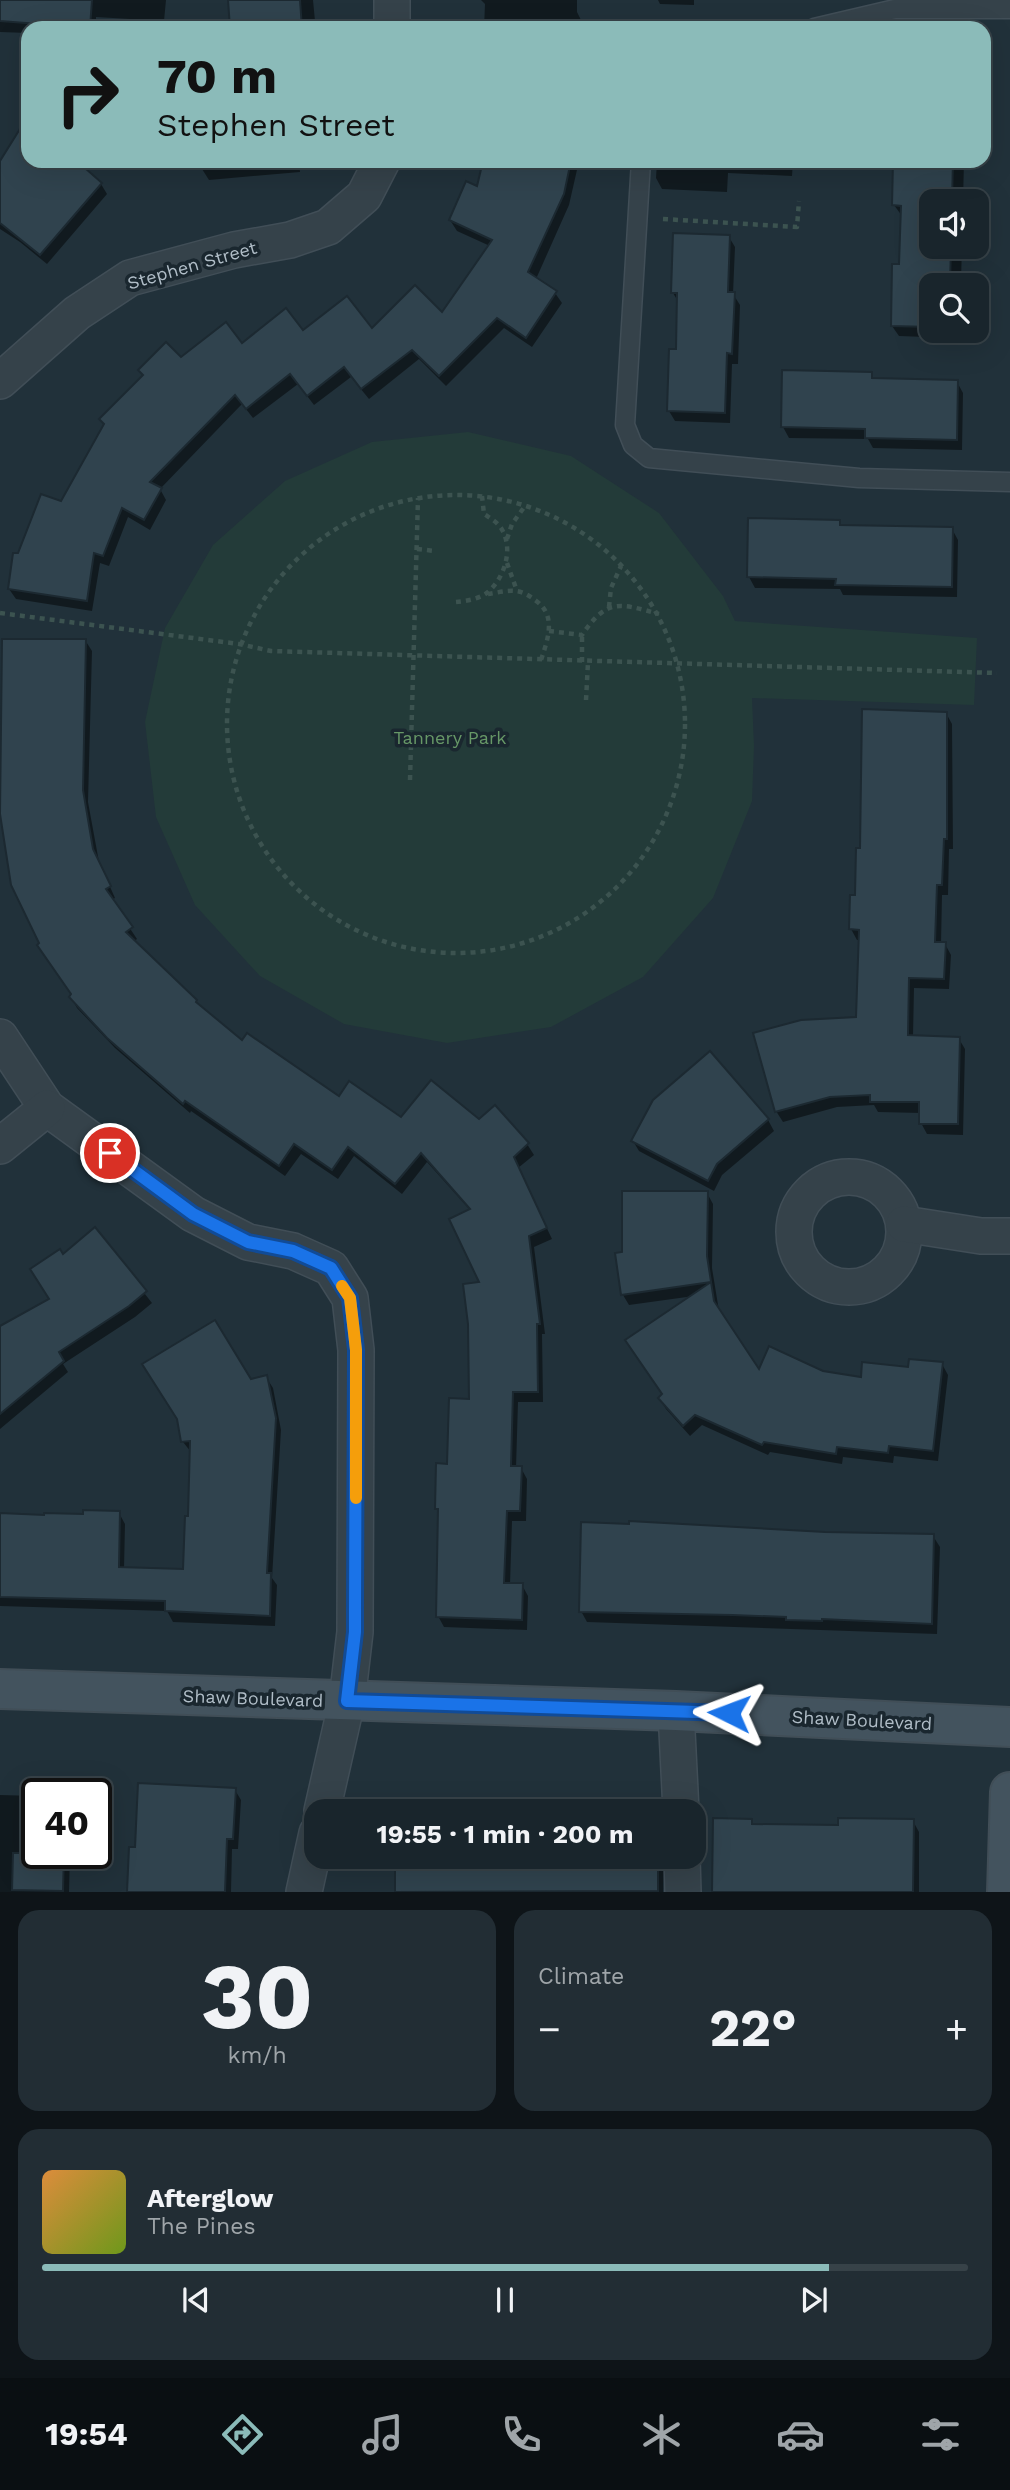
<!DOCTYPE html>
<meta charset="utf-8">
<style>
body{margin:0;font-family:"Work Sans",sans-serif;background:#222d34;color:#f1f3f6;height:100vh;display:flex;flex-direction:column;font-size:26px;white-space:nowrap}
*{box-sizing:border-box;margin:0}
p{font-size:23px;color:#9fa5a9}
.icon{flex:none;width:38px;height:38px;fill:none;stroke:currentColor;stroke-width:2;stroke-linecap:round;stroke-linejoin:round}
.map{position:relative;height:1892px;overflow:hidden}
.sheet{display:flex;flex-direction:column;gap:18px;padding:18px;background:#0e1418;flex:1}
.sheet>*{flex:none}
.hud{position:absolute;left:21px;top:21px;width:970px;height:147px;border-radius:21px;box-shadow:0 7px 28px #0002,0 0 0 2px #374248;background:#8bbbb9;color:#111;overflow:hidden}
.fabs{position:absolute;left:919px;top:189px;display:grid;gap:14px}
.fabs a{display:grid;place-items:center;width:70px;height:70px;border-radius:14px;background:#19252c;box-shadow:0 7px 28px #0002,0 0 0 2px #374248;font-size:35px}
.speed{position:absolute;left:21px;top:1778px;display:flex;gap:14px;font-size:35px;font-weight:700;text-align:center}
.speed>*{display:grid;place-content:center;width:91px;height:91px;border-radius:50%;background:#19252c;box-shadow:0 7px 28px #0002,0 0 0 2px #374248;line-height:1}
.speed .limit{border:4px solid #111;border-radius:10px;background:#fff;color:#111}
.pin{position:absolute;display:grid;place-items:center;width:60px;height:60px;color:#fff;margin:-30px;border:4px solid #fff;border-radius:50%;box-shadow:0 2px 7px #0007}
.me{position:absolute;width:77px;margin:-38px;rotate:273deg;stroke-linejoin:round;filter:drop-shadow(0 0 5px #0008)}
.turn{display:flex;align-items:center;gap:24px;height:147px;padding:0 21px;font-size:32px}
.turn .icon{width:91px;height:91px;stroke-width:2.5}
.turn b{display:block;font-size:49px;line-height:60px}
.big{font-size:52px;font-weight:700;line-height:1.1}
.sheet .widget{flex:1;display:flex;flex-direction:column;justify-content:center;gap:10px;min-width:0;padding:0 24px;border-radius:21px;background:#222d34}
.sheet .dial{align-items:center;gap:0}
.dial b{font-size:91px;line-height:1}
.song{display:flex;align-items:center;gap:21px}
.cover{width:84px;height:84px;border-radius:10px;background:linear-gradient(135deg,hsl(30 70% 55%),hsl(80 70% 35%))}
.played{height:7px;border-radius:4px;background:linear-gradient(90deg,#8bbbb9 85%,#374248 85%)}
.keys{display:flex;justify-content:space-around;direction:ltr}
.heat{display:flex;justify-content:space-between;align-items:center;font-size:38px;direction:ltr}
.sheet .tiles{flex:1;display:grid;gap:18px;grid-template-columns:1fr 1fr}
.widget:last-child{grid-column:span 2}
.trip{position:absolute;left:304px;top:1799px;width:402px;height:70px;border-radius:21px;background:#19252c;box-shadow:0 7px 28px #0002,0 0 0 2px #374248;font-weight:700;line-height:70px;text-align:center}
.tabs{display:flex;height:112px;justify-content:space-around;align-items:center;background:#0a0f12;color:#9fa5a9}
.tabs .icon{width:49px;height:49px}
.tabs .active{color:#8bbbb9}
.tabs b{font-size:32px;color:#f1f3f6}
.map>svg:first-child{display:block}
.green{fill:#233b39}
.shadow{fill:#0007}
.building{fill:#30434e;stroke:#1c2931;stroke-width:2}
.lines{fill:none;stroke-linecap:round;stroke-linejoin:round}
.lane-casing{stroke:#414e57;stroke-width:21}
.street-casing{stroke:#414e57;stroke-width:38}
.secondary-casing{stroke:#414e57;stroke-width:42}
.path{stroke:#3c5350;stroke-width:4.5;stroke-dasharray:5 5;stroke-linecap:butt}
.lane{stroke:#35424a;stroke-width:18}
.street{stroke:#35424a;stroke-width:35}
.secondary{stroke:#43535e;stroke-width:38}
.route-casing{stroke:#114b97;stroke-width:18}
.route{stroke:#1a73e8;stroke-width:12}
.slow{stroke:#f59e0b;stroke-width:12}
.labels{text-anchor:middle;dominant-baseline:central;stroke-width:7;stroke-linejoin:round;paint-order:stroke}
.street-label{font-size:18px;fill:#b0bdc7;stroke:#1a272f}
.park-label{font-size:18px;fill:#679867;stroke:#1a272f}
</style>
<div class="map">
<svg width="1010" height="1892" viewBox="0 0 1010 1892">
<rect width="100%" height="100%" fill="#21313a"/>
<path class="green" d="M468,432l103,24 88,57 64,83 12,25 242,17 -3,67 -222,-7 2,48 -2,55 -39,97 -70,79 -92,50 -104,16 -103,-19 -84,-48 -65,-71 -39,-88 -11,-95 20,-94 48,-83 72,-64 87,-39z"/>
<g class="shadow">
<path d="M0,0h166l-2,21 -68,-4v11h-68v5l-28,-1z"/>
<path d="M230,0h83l2,21h-9v7h-99l25,-2z"/>
<path d="M481,0h96v12l5,10v6h-98l1,-24z"/>
<path d="M658,0h36v5l-34,-1z"/>
<path d="M28,135v26h46l27,23 6,10 -60,70 -27,-22 -20,-13v-65z"/>
<path d="M202,161h97l1,11 -91,8 -7,-11z"/>
<path d="M485,161h94l-10,44 -33,74 19,14 7,10 -30,44 -28,-19 -58,58 -27,-27 -50,40 -18,-22 -37,28 -16,-21 -45,34 -11,-14 -82,85 6,11 -16,30 -22,-13 -19,49 -9,-3 -8,48 -76,-12 -7,-10 10,-34 43,-51 43,-78 -4,-6 80,-61 122,-26 69,-2 70,-16 48,-69 -33,-15 -7,-11 28,-32z"/>
<path d="M657,161h136l-1,15 -64,-3 -1,19 -65,-3 -6,-11z"/>
<path d="M895,161h69l-1,40h-32v46h31l-1,33 -5,-1v6h-25v46h23v7l-55,-2 -7,-10 9,-60 1,-50 -8,-11z"/>
<path d="M729,237l6,10 -2,47 7,11 -2,59h-6l-2,59 -55,-2 -6,-10 8,-60 2,-48 -6,-10z"/>
<path d="M871,374l3,6 83,2 6,11 -1,57 -89,-2 -5,-9 -79,-1 -6,-11z"/>
<path d="M839,522l3,5 110,2 6,11 -1,57 -114,-2 -3,-6 -85,-1 -6,-11z"/>
<path d="M4,640h81l7,11 -4,151 11,60 16,36 -4,2 26,39 -4,3 63,59 3,6 44,36 96,56 63,21 77,2 48,22 7,11 -16,13 34,71 -18,8 11,87h-3l1,68h-25l-2,66h5l6,11 -1,42h-14l-2,64h12l6,11 -1,34 -83,-3 -6,-11 2,-103 -3,-5 34,-107 11,-117 -11,-73 -44,-49 -25,32 -48,-38 -16,23 -37,-25 -16,22 -94,-65 -1,2 -75,-65 -38,-40 -6,-11 2,-1 -32,-52 -28,-59 -13,-82z"/>
<path d="M946,713l6,11 1,125h-4l-1,46h-6l-1,49h4l6,11 -2,34 -35,-1 -1,49 46,2 6,10 -2,86 -36,-1 -6,-11v-10l-43,-1 -4,-7 -37,2 -54,15 -7,-11 82,-92 2,-79h-3l-6,-11 11,-80z"/>
<path d="M710,1053l58,67 6,11 -52,44 -8,16 -75,-40 -6,-10z"/>
<path d="M707,1193l6,11 -1,64 7,43 41,61h63l39,7 80,-15 6,11 -10,86 -44,-5 -1,7 -50,-6 -1,7 -72,-12 -2,3 -66,-30 -12,11 -24,-27 -6,-10 4,-4 30,-99 -65,9 -6,-10 1,-41z"/>
<path d="M95,1230l57,73 -17,14 -72,47 5,8 -68,57v-101l51,-28 12,-44z"/>
<path d="M266,1377l7,11 8,42 -9,148 5,7 -2,41 -102,-4 -6,-11 -167,-5v-91l85,1 34,-3 6,11 -1,45 61,2 6,-119 -8,-10 -4,-22 71,-39z"/>
<path d="M933,1536l7,11 -3,87 -350,-12 -6,-11z"/>
<path d="M235,1790l6,10 -3,49h-6l-1,43h-102l8,-43z"/>
<path d="M0,1795l37,1v57h33l-1,39h-69z"/>
<path d="M751,1820l3,6 86,1 73,-6 6,11v60h-205z"/>
<path d="M397,1857h267l-1,35h-267z"/>
</g>
<g class="building">
<path d="M0,0h92l-2,28 -90,-7z"/>
<path d="M228,0h72l2,28h-72z"/>
<path d="M28,116v45h49l25,22 -62,72 -40,-32v-62z"/>
<path d="M483,161h88l-7,33 -36,78 29,19 -31,47 -29,-20 -58,58 -27,-26 -51,39 -17,-22 -37,29 -17,-22 -44,35 -11,-14 -85,87 12,6 -18,32 -22,-12 -19,48 -9,-3 -7,48 -79,-12 5,-36h5l23,-59 20,7 43,-77 -5,-5 44,-44 -5,-5 28,-28 15,15 45,-35 16,21 44,-35 17,22 44,-34 25,32 43,-43 27,27 50,-72 -43,-20 17,-39 11,5z"/>
<path d="M893,161h60l-1,40h-21v46h20l-1,38h-19v42l-40,-1 1,-62h7l2,-58 -9,-1z"/>
<path d="M673,233l57,2 -2,57h7l-3,62 -5,-1 -2,60 -58,-2 2,-62h7l1,-56h-6z"/>
<path d="M782,370l90,2v6l86,2 -1,60 -92,-2v-9l-84,-2z"/>
<path d="M748,518l92,2v5l113,2 -1,60 -117,-2 1,-6 -89,-2z"/>
<path d="M2,639h84l-3,151 10,59 18,37 -5,3 27,38 -7,5 71,68 -1,2 46,38 5,-7 92,63 10,-15 52,36 30,-37 48,39 16,-14 34,38 -15,14 33,71 -18,8 11,88h-3l1,68h-25l-2,74h11l-2,45h-13l-3,72h19l-1,37 -86,-3 2,-108h-3l1,-46 11,1 2,-66 20,1 -1,-75 -5,-40 16,-2 -30,-63 21,-10 -49,-56 -26,31 -47,-37 -16,23 -38,-26 -15,22 -94,-65 -2,3 -76,-66 -38,-41 2,-3 -34,-49 2,-2 -28,-58 -11,-71z"/>
<path d="M862,709l85,3v127h-3l-2,46h-5l-2,57h11l-2,37 -35,-1 -1,57 52,2 -2,87h-39v-22h-49v-7l-40,2 -55,15 -22,-79 48,-13 55,-3 3,-87 -10,-1 1,-34h5l1,-47h4z"/>
<path d="M710,1051l59,68 -52,45 -9,17 -77,-40 22,-41z"/>
<path d="M622,1191h86l-1,65 7,45 45,68 10,-23 54,25 38,6 1,-15 46,5 1,-8 34,3 -10,89 -44,-5 -1,7 -51,-6 -1,7 -72,-12 -2,3 -67,-30 -12,11 -25,-28 4,-4 -37,-54 86,-58 -90,13 -6,-42 7,-1z"/>
<path d="M95,1227l52,64 -18,15 -70,46 5,9 -64,53v-88l49,-27 -19,-30 30,-20 3,5z"/>
<path d="M215,1320l36,59 16,-4 9,43 -9,155h4l-1,43 -105,-5v-10l-165,-4v-84l44,2v-2l39,1v-4l37,1 -1,56 64,2 2,-53h3l2,-75 -9,1 -4,-23 -35,-55z"/>
<path d="M629,1521l196,11 109,2 -2,90 -110,-5v2l-36,-1v-3l-54,-2 -153,-3 2,-90 48,2z"/>
<path d="M138,1783l98,5 -3,51h-6l-2,53h-98l2,-45h6z"/>
<path d="M542,1807l37,1v2l40,1h-77z"/>
<rect x="395" y="1809" width="56" height="2"/>
<path d="M713,1818l39,1v5l86,1v-7l76,1 -1,73h-201z"/>
<path d="M13,1853h51l-1,38 -51,-1z"/>
<path d="M395,1857h263v34l-263,1z"/>
</g>
<g class="lines">
<g class="lane-casing">
<g id="lane">
<path d="M814,28l81,-19h115"/>
<path d="M641,161l-16,264 8,20 16,13 210,20 151,4"/>
</g>
</g>
<g class="street-casing">
<g id="street">
<path d="M392,28v-28"/>
<path d="M0,381l77,-68 53,-35 104,-28 56,-10 38,-13 36,-31 18,-35"/>
<path d="M0,1037l47,71 146,106 55,28 45,9 38,17 19,30 6,52 -1,282 -8,69 -25,110"/>
<path d="M0,1146l47,-38"/>
<circle cx="849" cy="1232" r="55"/>
<path d="M904,1224l77,12h29"/>
<path d="M676,1711l5,100"/>
<path d="M682,1857l1,35"/>
<path d="M304,1892l13,-59"/>
</g>
</g>
<g class="secondary-casing">
<g id="secondary">
<path d="M0,1689l676,22 334,16"/>
<path d="M1007,1892l3,-100"/>
</g>
</g>
<g class="path">
<path d="M663,219l134,8 2,-26"/>
<circle cx="456" cy="724" r="229"/>
<path d="M507,539l5,-15 13,-18"/>
<path d="M417,549l18,2"/>
<path d="M507,563l10,28"/>
<path d="M488,594c8,-1 19,-4 27,-3 7,0 15,5 20,9 22,15 13,39 6,60"/>
<path d="M456,602c10,-1 24,-3 32,-10 17,-15 26,-44 13,-64 -4,-6 -11,-10 -17,-14l-2,-18"/>
<path d="M609,607l2,-19 10,-22"/>
<path d="M0,613l239,31 32,7 726,22"/>
<path d="M549,631l33,4c25,-37 37,-32 77,-21"/>
<path d="M582,662v-27"/>
<path d="M586,700l2,-38"/>
<path d="M410,780l8,-282"/>
</g>
<use href="#lane" class="lane"/>
<use href="#street" class="street"/>
<use href="#secondary" class="secondary"/>
</g>
<g class="lines">
<g class="route-casing">
<path id="route" d="M110,1153l83,61 55,28 45,9 38,17 19,30 6,52 -1,259v23l-8,69 382,12"/>
</g>
<use href="#route" class="route"/>
<path class="slow" d="M342,1286l8,12 6,52v148"/>
</g>
<g class="labels">
<g class="street-label">
<text transform="translate(192 265) rotate(-16)">Stephen Street</text>
<text transform="translate(253 1698) rotate(2)">Shaw Boulevard</text>
<text transform="translate(862 1720) rotate(3)">Shaw Boulevard</text>
</g>
<g class="park-label">
<text x="450" y="737">Tannery Park</text>
</g>
</g>
</svg>
<div class="fabs">
<a><svg class="icon" aria-label="sound" viewBox="0 0 24 24"><path d="M4 9h4l5-4v14l-5-4H4zM17 9q2 3 0 6"/></svg></a>
<a><svg class="icon" aria-label="search" viewBox="0 0 24 24"><circle cx="10" cy="10" r="6"/><path d="M15 15l6 6"/></svg></a>
</div>
<div class="speed"><div class="limit">40</div></div>
<div class="pin" style="left:110px;top:1153px;background:#d93025"><svg class="icon" aria-label="arrive" viewBox="0 0 24 24"><path d="M6 21V4h12l-3 4 3 4H6"/></svg></div>
<svg class="me" style="left:729px;top:1713px" viewBox="-20 -20 40 40"><path d="M0-17L14 15 0 8-14 15z" fill="#1a73e8" stroke="#fff" stroke-width="4"/></svg>
<div class="trip">19:55 · 1 min · 200 m</div>
<div class="hud">
<div class="turn"><svg class="icon" aria-label="right" viewBox="0 0 24 24"><path d="M7 20v-9h11M14 6l5 5-5 5"/></svg><div><b>70 m</b>Stephen Street</div></div>
</div>
</div>
<section class="sheet">
<div class="tiles">
<div class="widget dial"><b>30</b><p>km/h</p></div>
<div class="widget"><p>Climate</p>
<div class="heat"><a>−</a><b class="big">22°</b><a>+</a></div>
</div>
<div class="widget">
<div class="song"><i class="cover"></i><div><b>Afterglow</b><p>The Pines</p></div></div>
<div class="played"></div>
<div class="keys"><svg class="icon" aria-label="previous" viewBox="0 0 24 24"><path d="M18 5L8 12l10 7zM5 5v14"/></svg><svg class="icon" aria-label="pause" viewBox="0 0 24 24"><path d="M8 5v14M16 5v14"/></svg><svg class="icon" aria-label="next" viewBox="0 0 24 24"><path d="M6 5l10 7-10 7zM19 5v14"/></svg></div>
</div>
</div>
</section>
<nav class="tabs">
<b>19:54</b>
<svg class="icon active" aria-label="directions" viewBox="0 0 24 24"><path d="M12 3l9 9-9 9-9-9zM9 14v-3h6M13 9l2 2-2 2"/></svg>
<svg class="icon" aria-label="music" viewBox="0 0 24 24"><path d="M9 18V5l10-2v13"/><circle cx="6" cy="18" r="3"/><circle cx="16" cy="16" r="3"/></svg>
<svg class="icon" aria-label="phone" viewBox="0 0 24 24"><path d="M5 4h4l2 5-3 2q2 4 5 5l2-3 5 2v4C11 20 4 13 5 4z"/></svg>
<svg class="icon" aria-label="climate" viewBox="0 0 24 24"><path d="M12 3v18M4 7l16 10M4 17L20 7"/></svg>
<svg class="icon" aria-label="car" viewBox="0 0 24 24"><path d="M5 17H2v-5l4-1 3-4h7l3 4 3 1v5h-3M9 17h6M6 11h13"/><circle cx="7" cy="17" r="2"/><circle cx="17" cy="17" r="2"/></svg>
<svg class="icon" aria-label="filters" viewBox="0 0 24 24"><path d="M4 7h16M4 17h16"/><circle cx="9" cy="7" r="2"/><circle cx="15" cy="17" r="2"/></svg>
</nav>
